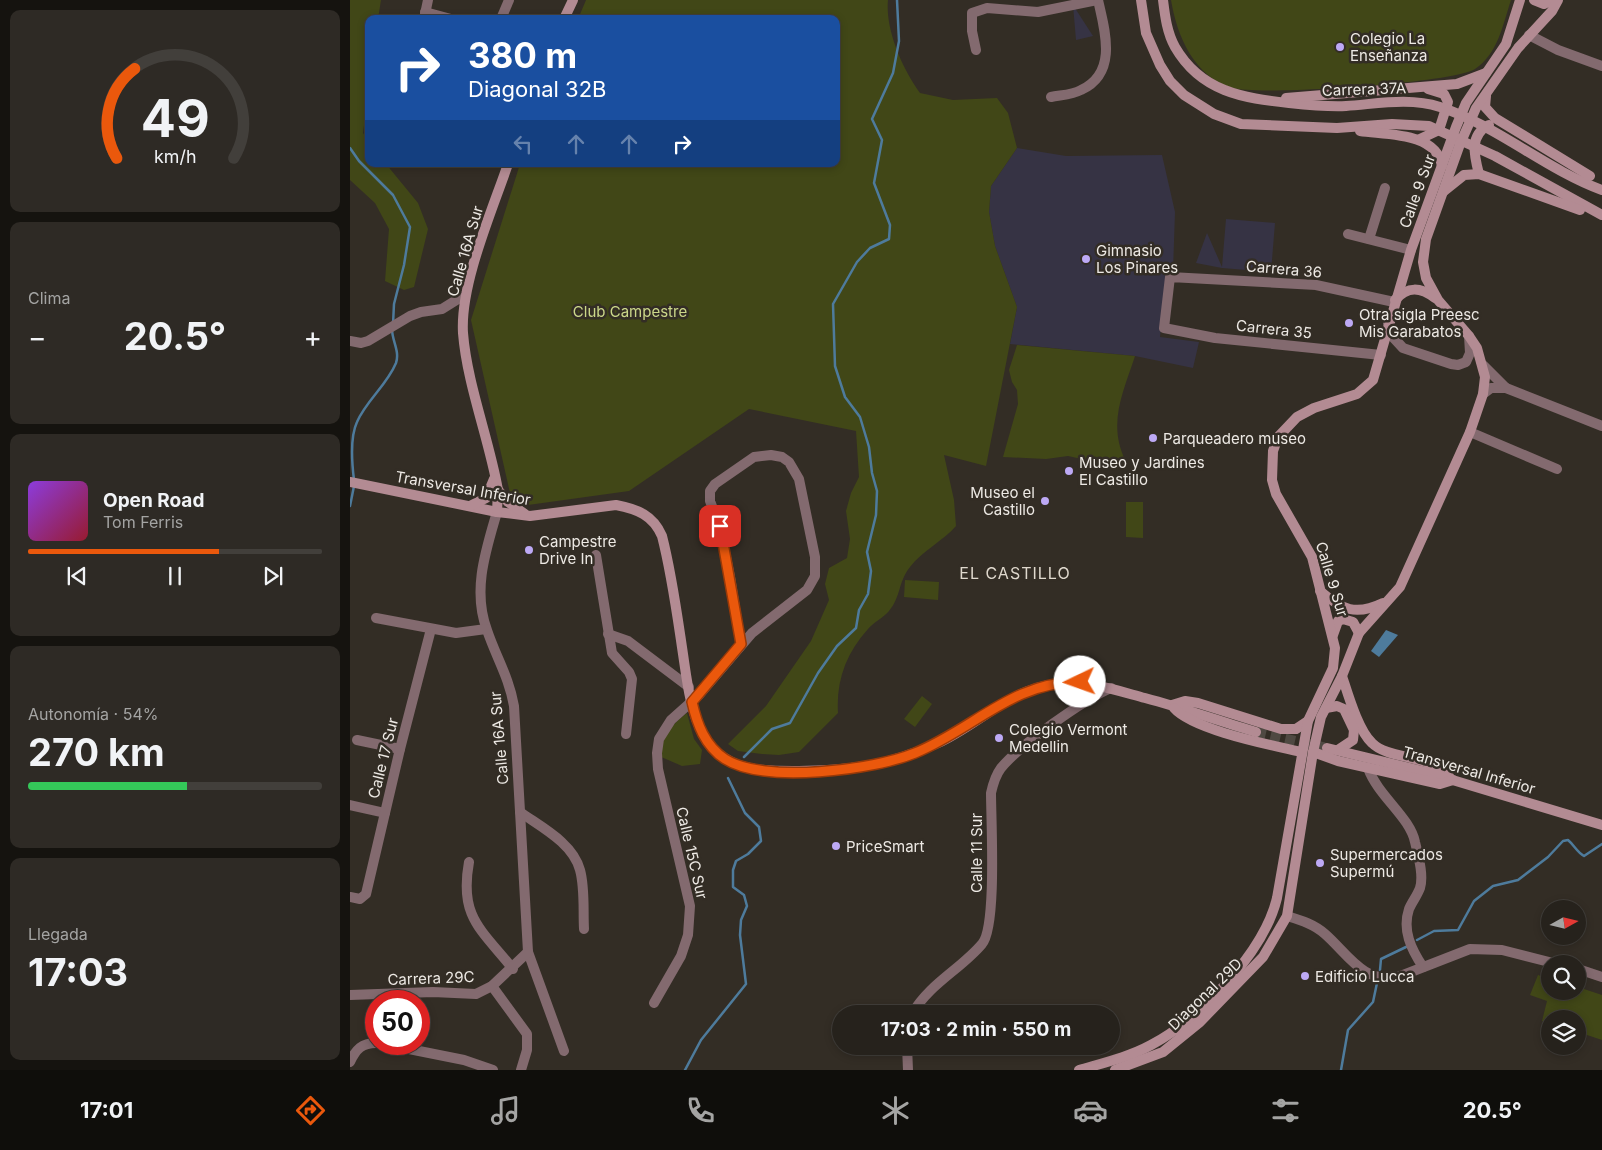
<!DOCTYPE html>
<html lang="es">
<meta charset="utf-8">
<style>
body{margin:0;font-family:Inter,sans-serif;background:#2e2a25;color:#f1f3f6;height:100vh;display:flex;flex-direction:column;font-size:19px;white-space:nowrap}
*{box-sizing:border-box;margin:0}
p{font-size:16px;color:#a4a4a3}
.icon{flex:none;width:28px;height:28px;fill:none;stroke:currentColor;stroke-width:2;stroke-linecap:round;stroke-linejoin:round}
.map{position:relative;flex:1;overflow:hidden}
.details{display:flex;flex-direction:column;gap:10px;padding:10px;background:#15130f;width:350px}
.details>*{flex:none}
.top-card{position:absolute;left:15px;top:15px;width:475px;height:152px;border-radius:10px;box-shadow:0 2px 8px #0003,0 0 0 1px #423f3b;background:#1a4fa0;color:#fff;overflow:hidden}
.needle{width:32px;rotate:82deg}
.buttons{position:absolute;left:1191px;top:900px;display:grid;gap:10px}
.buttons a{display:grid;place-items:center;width:45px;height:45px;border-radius:50%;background:#26221c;box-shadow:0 2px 8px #0003,0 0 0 1px #423f3b;font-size:25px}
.speed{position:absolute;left:15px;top:990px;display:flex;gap:10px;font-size:25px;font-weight:700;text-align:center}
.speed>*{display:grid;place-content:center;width:65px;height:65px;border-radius:50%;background:#26221c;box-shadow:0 2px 8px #0003,0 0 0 1px #423f3b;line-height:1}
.speed .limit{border:8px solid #d22;background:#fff;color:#111}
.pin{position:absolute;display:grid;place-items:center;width:42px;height:42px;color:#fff;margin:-21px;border-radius:10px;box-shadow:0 2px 8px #0006}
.me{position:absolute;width:55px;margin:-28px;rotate:267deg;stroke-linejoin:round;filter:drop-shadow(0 0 4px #0008)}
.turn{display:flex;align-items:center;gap:18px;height:105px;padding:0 20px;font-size:22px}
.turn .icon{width:65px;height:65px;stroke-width:2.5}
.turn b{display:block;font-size:35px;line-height:42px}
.lanes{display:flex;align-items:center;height:48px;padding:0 20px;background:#0003;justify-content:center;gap:25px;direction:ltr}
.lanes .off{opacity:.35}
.big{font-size:38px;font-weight:700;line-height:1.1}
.details .widget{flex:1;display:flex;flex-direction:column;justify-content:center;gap:8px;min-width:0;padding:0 18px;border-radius:10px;background:#2e2a25}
.details .dial{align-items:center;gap:0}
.dial svg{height:130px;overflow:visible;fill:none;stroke:#423f3b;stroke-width:7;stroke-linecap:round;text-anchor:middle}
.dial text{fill:#f1f3f6;stroke:none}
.song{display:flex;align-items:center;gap:15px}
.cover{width:60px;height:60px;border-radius:8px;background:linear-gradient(135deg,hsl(270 70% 55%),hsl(350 70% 35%))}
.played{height:5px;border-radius:2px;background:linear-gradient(90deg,#ea580c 65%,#423f3b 65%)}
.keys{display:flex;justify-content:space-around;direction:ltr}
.heat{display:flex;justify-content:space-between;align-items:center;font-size:28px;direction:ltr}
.charge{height:8px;border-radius:4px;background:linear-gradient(90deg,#34c759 54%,#423f3b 0)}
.trip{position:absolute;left:482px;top:1005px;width:288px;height:50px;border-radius:25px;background:#26221c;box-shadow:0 2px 8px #0003,0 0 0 1px #423f3b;font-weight:700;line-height:50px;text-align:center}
.tabs{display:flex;height:80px;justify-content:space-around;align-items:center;background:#0f0e0b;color:#a4a4a3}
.tabs .icon{width:35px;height:35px}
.tabs .active{color:#ea580c}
.tabs b{font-size:22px;color:#f1f3f6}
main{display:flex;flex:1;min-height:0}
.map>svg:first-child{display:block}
.education{fill:#363344}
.green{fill:#414717}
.water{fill:#4e7b9c}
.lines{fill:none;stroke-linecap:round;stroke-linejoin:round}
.stream{stroke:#4e7b9c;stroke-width:2.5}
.secondary-tunnel{stroke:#4f4942;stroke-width:10;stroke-dasharray:10 5;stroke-linecap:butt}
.street{stroke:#836a6f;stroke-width:10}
.secondary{stroke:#b38b93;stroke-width:10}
.route-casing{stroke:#983908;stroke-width:12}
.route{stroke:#ea580c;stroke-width:9}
.poi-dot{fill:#bda9f5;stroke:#332d25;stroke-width:2}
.labels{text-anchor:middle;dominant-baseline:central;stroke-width:5;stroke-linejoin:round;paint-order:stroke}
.poi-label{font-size:15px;fill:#ede9e4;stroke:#332d25;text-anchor:start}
.street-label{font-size:15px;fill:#ede9e4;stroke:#332d25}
.park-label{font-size:15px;fill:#cbd789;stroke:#332d25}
.neighbourhood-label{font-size:16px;letter-spacing:1px;fill:#dfd8cd;stroke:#332d25}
</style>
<main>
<section class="details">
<div class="widget dial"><svg viewBox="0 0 100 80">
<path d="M14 69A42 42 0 1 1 86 69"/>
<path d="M14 69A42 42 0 0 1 25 14" stroke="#ea580c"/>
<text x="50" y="56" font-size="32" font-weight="700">49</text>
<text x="50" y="72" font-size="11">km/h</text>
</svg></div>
<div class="widget"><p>Clima</p>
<div class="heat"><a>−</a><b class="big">20.5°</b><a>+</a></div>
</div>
<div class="widget">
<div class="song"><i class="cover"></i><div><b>Open Road</b><p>Tom Ferris</p></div></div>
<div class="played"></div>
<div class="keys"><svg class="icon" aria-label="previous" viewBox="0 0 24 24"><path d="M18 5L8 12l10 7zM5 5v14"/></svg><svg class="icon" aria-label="pause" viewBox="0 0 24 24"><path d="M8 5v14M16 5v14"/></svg><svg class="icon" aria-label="next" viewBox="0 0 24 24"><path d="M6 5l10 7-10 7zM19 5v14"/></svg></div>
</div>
<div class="widget"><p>Autonomía · 54%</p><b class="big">270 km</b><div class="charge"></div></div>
<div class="widget"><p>Llegada</p><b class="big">17:03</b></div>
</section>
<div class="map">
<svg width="1252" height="1070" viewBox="0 0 1252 1070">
<rect width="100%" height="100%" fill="#332d25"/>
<g class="education">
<path d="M723,5l20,31 -17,4z"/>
<path d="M667,148l49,8 96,-1 13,57 -2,59 -6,1 -7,65 39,5 -6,26 -58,-12 -125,-12 7,-37 -22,-61 -6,-34 2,-26z"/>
<path d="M876,219l49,4 -4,49 -49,-4 -26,-5 11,-30 15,34z"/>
</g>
<g class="green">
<path d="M0,0h31l-3,19h-9v69l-6,45 6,8v23h17l32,39 10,26 -14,58 -10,3 -19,-9 4,-52 -14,-26 -25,-23z"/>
<path d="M236,0h302c-3,30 15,70 32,93l33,7 44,-2 11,15 9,35 -26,38 -2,26 6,34 22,61 -31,159 -42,-11 10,45 2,26c-13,15 -34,25 -46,41 -12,15 -9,30 -21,44 -6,7 -15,11 -21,18 -22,24 -32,52 -30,84l-39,39 -20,3 -17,-1 -24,-3 -10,-7 38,-38 45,-65 18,-41 -4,-16 4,-16 18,-10 3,-19 -4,-28 5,-18 8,-16 -3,-46 -107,-22 -120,82 -101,14 -18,-12 -39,-173 49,-156h316v-145h-258z"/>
<path d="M821,0h340c-8,24 -13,54 -36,69 -20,14 -216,27 -242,19 -39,-11 -56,-52 -62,-88z"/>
<path d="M667,345l118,11c-12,37 -28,68 -9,106l-12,4 -46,-10 -22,3 -43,-2 15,-53 -1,-14 -5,-8 -3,-12z"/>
<path d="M776,502h17v36l-17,-1z"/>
<path d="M555,580l34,2 -1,18 -34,-3z"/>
<path d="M572,696l10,8 -17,23 -11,-8z"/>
<path d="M337,713l7,26 8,11 -2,14 -18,2 -23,-10c4,-20 12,-31 28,-43z"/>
<path d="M1188,975l12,4v12h28v-4l24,8v45l-24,-8v-13h-28v5l-8,-3 5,-20 -17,-6z"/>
</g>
<path class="water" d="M1036,630l12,5 -19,22 -8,-6z"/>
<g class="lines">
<g class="stream">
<path d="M0,148l9,13 34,34 17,32 -6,38 -10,39 -1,20"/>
<path d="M4,480c-2,-16 -4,-43 3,-58 9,-21 30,-37 39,-59 4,-12 -4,-22 -4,-34"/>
<path d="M0,506l4,-20"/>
<path d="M394,757l28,-28 18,-6 28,-50 19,-27 19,-18 3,-18 9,-16 3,-23 -4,-19 9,-37 1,-24 -5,-18 -3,-26 -9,-30 -15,-20 -10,-31 -2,-62 24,-42 13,-14 19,-9 1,-14 -16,-42 8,-43 -10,-21 21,-46 6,-32 -2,-41"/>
<path d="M1067,940l17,-9 24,-1 16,-29 19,-15 25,-6 30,-23 15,-16 5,-1c6,5 9,12 16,16l18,-12"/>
<path d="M1030,970l1,-11 25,-12"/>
<path d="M335,1070l16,-30 45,-56 -6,-49 1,-15 6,-14 -3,-11 -11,-8v-17l3,-9 12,-7 13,-13 -2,-14 -14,-14 -17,-35"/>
<path d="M991,1070l7,-40 25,-28 4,-19"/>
</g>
<path class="secondary-tunnel" d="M906,732l71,16"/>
<g class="street">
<path d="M75,12l26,7"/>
<path d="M74,19l4,-19"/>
<path d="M151,19l8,-19"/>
<path d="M1179,35l29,15 44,16"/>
<path d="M626,50l-4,-19v-18l15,-5 51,4 59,-12"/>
<path d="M701,97c9,-2 21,-2 30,-7 37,-17 24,-59 17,-90"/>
<path d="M998,234l63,16"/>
<path d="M1019,239l16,-51"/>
<path d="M1038,324l3,11 12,13 48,16 7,1 8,-3 4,-9 -1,-17"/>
<path d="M0,341l11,2 7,-2 42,-25 11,-4 21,-3 24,-15"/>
<path d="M1031,355l-166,-17 -51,-10 6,-51 146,8 78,17"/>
<path d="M1133,365l23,23"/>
<path d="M1133,394l8,-6h15l96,38"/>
<path d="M1120,432l87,37"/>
<path d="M147,512c-11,38 -25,78 -10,118 9,27 22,47 27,76l14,246 36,99"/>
<path d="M246,555l16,98 17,19 3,7 -6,55"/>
<path d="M26,618l80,15 30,-4"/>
<path d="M258,634l20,7 61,46"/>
<path d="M7,740l43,9"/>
<path d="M1018,768c10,28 42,49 47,74 3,13 9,33 5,46 -3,8 -8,14 -11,21 -7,21 2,40 14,58"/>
<path d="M0,805l35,8"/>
<path d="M170,812c21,15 53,31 60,58 5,18 3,40 4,59"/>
<path d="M119,862c-10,55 12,67 44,107"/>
<path d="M0,897l10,2 6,-5 34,-145 31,-120"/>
<path d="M937,916c13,4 27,8 38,18 23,20 38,50 73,43l72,-28 32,1 55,14"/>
<path d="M1228,969l24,8"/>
<path d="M142,986l35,48v16l-6,20"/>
<path d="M0,995l83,-3 43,2 16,-8 36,-34"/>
<path d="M304,1003l27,-47 7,-21 2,-29 -32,-137 -1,-16 2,-14 12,-19 28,-25 53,-62 55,-43 8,-14v-19l-16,-78 -10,-17 -7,-5 -11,-2 -17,2 -39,27 -5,7v10l10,26 10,50 11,67"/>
<path d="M562,1014c17,-30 49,-45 70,-70 15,-17 9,-124 9,-151 2,-9 4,-17 10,-25 19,-23 82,-68 110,-80"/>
<path d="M34,1044l80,16 29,10"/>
<path d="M557,1046l1,24"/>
<path d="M0,1062c6,-13 12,-19 26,-19"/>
</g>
<g class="secondary">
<path d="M791,0l5,33 14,32 10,16 14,14 30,19 27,10 96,4 55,-4 37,2 66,30 107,59"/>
<path d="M813,0c2,16 4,33 12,47 26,45 68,51 114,56 19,2 38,4 57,3 31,-2 63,-9 94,1 58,19 105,62 162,83"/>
<path d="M1184,0l10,4 8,-4"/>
<path d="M214,19l9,-19"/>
<path d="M1136,96l-1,11 10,11 95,58"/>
<path d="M936,98l171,-14 29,-11"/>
<path d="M1010,131c27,4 76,1 82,35"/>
<path d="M1070,139l19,-9 9,-28 -4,-8 -16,-5"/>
<path d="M1129,174c-5,-19 -10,-39 10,-49"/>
<path d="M1094,191l20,-16 15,-1 101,36"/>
<path d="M1045,300c13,-14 25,-13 40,-2"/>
<path d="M0,482l147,30 33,4 86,-11c21,4 37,10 46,31 10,39 15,78 21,118 4,27 7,56 20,81 5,10 13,18 22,23 20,14 51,13 74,13 55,-1 88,-5 139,-28 41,-19 71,-53 117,-59 32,-4 60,6 90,14 38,10 74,23 111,34"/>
<path d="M148,490l10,12 17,12"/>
<path d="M120,506l16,-8 8,-19"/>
<path d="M147,512l1,-22c-9,-51 -31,-106 -35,-157 -3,-49 29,-122 45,-169"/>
<path d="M970,591c22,19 36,25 63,12"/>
<path d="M983,635l5,-14 5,-2 10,3 6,11"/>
<path d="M992,676c6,18 16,54 30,67 17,17 57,11 77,33"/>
<path d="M822,705l13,-4 13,2 83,26h15l12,-8"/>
<path d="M824,708c19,22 97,37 127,44"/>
<path d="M976,708l11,-2 7,3 10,21 -1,10 -15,10"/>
<path d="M977,748l99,24 176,53"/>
<path d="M963,752l25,9 102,23 13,-4"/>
<path d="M729,1070c24,-7 50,-13 72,-25 49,-26 113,-93 126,-147l31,-177 25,-53 2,-20 -23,-91 -36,-63 -4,-14 1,-29 5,-14 19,-20 17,-9 43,-14 16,-14 38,-130 45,-123 10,-24 40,-59 14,-44"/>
<path d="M765,1070l48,-18 37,-30 63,-65 24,-41 26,-164 8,-35 21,-41 17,-43 41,-46 70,-155 13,-38 2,-17 -8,-29 -8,-12 -31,-36 -12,-22 -3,-16 3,-23 34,-95 16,-36 42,-60 34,-37 6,-11"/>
</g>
</g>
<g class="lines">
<g class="route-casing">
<path id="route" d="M370,526l21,118 -49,58c5,22 13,44 33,57 39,25 149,11 190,-6 59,-24 98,-72 165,-71"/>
</g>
<use href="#route" class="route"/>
</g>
<g class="poi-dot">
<circle cx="990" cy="47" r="5"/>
<circle cx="736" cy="259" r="5"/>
<circle cx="999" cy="323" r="5"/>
<circle cx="803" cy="438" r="5"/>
<circle cx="719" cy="471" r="5"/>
<circle cx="695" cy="501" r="5"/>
<circle cx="179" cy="550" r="5"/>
<circle cx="649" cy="738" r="5"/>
<circle cx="486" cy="846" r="5"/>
<circle cx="970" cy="863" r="5"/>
<circle cx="955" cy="976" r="5"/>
</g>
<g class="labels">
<g class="poi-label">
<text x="1000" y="38">Colegio La<tspan x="1000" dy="17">Enseñanza</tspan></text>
<text x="746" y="250">Gimnasio<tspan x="746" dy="17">Los Pinares</tspan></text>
<text x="1009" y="314">Otra sigla Preesc<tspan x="1009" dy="17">Mis Garabatos</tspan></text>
<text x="813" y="438">Parqueadero museo</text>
<text x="729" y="462">Museo y Jardines<tspan x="729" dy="17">El Castillo</tspan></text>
<text x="685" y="492" text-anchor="end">Museo el<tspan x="685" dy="17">Castillo</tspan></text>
<text x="189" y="541">Campestre<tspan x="189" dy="17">Drive In</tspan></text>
<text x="659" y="729">Colegio Vermont<tspan x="659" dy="17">Medellin</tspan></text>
<text x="496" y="846">PriceSmart</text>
<text x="980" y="854">Supermercados<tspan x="980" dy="17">Supermú</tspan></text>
<text x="965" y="976">Edificio Lucca</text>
</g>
<g class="street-label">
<text transform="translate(1014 89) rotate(-2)">Carrera 37A</text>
<text transform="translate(1067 191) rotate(-70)">Calle 9 Sur</text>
<text transform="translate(115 251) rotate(-74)">Calle 16A Sur</text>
<text transform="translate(934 269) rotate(5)">Carrera 36</text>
<text transform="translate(924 329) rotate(6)">Carrera 35</text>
<text transform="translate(113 488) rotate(10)">Transversal Inferior</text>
<text transform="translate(982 579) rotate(73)">Calle 9 Sur</text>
<text transform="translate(149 738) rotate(-95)">Calle 16A Sur</text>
<text transform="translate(33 758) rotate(-76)">Calle 17 Sur</text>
<text transform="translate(1119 770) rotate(16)">Transversal Inferior</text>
<text transform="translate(342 853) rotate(77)">Calle 15C Sur</text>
<text transform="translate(626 853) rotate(-90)">Calle 11 Sur</text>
<text transform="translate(81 978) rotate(-2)">Carrera 29C</text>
<text transform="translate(855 994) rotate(-44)">Diagonal 29D</text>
</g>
<g class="park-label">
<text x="280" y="311">Club Campestre</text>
</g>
<g class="neighbourhood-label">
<text x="665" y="573">EL CASTILLO</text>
</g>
</g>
</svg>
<div class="buttons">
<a><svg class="needle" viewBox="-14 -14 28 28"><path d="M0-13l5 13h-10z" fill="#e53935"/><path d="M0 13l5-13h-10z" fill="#a4a4a3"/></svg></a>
<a><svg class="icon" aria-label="search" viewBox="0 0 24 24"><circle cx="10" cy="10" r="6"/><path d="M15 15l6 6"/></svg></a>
<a><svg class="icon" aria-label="layers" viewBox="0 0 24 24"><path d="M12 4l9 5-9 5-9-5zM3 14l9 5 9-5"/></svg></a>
</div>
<div class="speed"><div class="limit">50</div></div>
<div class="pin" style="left:370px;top:526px;background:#d93025"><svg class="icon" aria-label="arrive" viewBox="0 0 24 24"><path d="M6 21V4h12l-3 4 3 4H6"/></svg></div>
<svg class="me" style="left:730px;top:682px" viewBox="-20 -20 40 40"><circle r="19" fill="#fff"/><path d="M0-13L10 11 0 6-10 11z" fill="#ea580c"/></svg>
<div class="trip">17:03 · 2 min · 550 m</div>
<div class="top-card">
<div class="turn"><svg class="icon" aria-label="right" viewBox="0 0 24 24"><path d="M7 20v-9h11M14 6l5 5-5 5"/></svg><div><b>380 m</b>Diagonal 32B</div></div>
<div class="lanes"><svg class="icon off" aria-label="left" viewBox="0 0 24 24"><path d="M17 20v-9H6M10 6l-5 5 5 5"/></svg><svg class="icon off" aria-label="ahead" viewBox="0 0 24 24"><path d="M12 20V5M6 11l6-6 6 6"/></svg><svg class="icon off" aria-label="ahead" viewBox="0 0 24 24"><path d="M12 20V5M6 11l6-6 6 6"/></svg><svg class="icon" aria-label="right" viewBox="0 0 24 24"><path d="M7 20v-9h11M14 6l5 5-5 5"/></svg></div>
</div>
</div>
</main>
<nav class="tabs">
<b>17:01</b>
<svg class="icon active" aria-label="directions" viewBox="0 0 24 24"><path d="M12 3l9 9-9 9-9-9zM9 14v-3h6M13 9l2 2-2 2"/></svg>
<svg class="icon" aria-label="music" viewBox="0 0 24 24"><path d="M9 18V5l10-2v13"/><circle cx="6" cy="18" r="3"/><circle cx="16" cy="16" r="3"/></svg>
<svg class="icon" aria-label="phone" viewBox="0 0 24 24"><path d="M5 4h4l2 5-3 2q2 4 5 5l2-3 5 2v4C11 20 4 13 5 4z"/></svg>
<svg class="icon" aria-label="climate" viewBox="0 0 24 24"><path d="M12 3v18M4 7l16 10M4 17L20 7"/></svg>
<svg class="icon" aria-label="car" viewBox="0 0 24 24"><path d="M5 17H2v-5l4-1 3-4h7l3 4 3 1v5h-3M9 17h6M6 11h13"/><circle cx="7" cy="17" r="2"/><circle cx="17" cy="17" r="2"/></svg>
<svg class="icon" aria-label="filters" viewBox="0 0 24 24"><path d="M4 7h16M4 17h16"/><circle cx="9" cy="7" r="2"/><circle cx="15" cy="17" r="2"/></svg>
<b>20.5°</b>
</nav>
